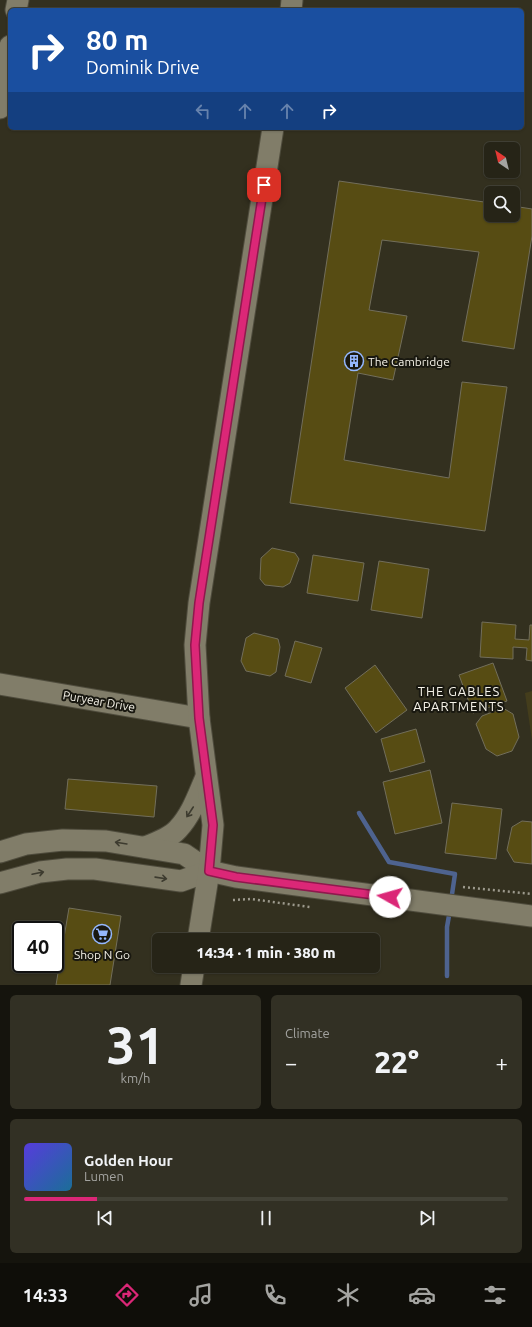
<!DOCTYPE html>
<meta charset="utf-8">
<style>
body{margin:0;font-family:Ubuntu,sans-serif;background:#323024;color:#f1f3f6;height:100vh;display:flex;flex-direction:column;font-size:15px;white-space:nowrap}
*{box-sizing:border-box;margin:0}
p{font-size:13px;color:#a4a4a1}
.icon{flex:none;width:22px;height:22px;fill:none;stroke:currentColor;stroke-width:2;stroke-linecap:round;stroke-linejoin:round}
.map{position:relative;height:985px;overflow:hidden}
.details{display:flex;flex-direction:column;gap:10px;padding:10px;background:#15140d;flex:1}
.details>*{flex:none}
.hud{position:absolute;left:8px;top:8px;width:516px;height:122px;border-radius:6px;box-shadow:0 1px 3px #0004,0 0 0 1px #424136;background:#1a4fa0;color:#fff;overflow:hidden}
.needle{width:26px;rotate:325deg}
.tools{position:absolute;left:484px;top:142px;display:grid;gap:8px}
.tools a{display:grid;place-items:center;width:36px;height:36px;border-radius:6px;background:#262417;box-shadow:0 1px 3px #0004,0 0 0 1px #424136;font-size:20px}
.speed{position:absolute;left:12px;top:921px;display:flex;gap:8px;font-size:20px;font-weight:700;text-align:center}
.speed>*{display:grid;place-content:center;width:52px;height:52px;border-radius:50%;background:#262417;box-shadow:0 1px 3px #0004,0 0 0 1px #424136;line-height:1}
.speed .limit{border:2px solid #111;border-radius:6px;background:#fff;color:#111}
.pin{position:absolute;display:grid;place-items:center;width:34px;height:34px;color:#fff;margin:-17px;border-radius:8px;box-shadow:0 2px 6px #0006}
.me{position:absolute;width:44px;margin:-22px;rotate:277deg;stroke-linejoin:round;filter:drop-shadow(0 0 3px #0008)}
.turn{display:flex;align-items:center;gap:14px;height:84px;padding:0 12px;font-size:18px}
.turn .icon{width:52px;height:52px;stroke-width:2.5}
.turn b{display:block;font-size:28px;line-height:34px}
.lanes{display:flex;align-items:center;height:38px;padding:0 12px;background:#0003;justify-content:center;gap:20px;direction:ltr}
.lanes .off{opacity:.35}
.big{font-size:30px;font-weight:800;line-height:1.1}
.details .widget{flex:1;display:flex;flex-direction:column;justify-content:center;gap:6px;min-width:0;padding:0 14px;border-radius:6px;background:#323024}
.details .dial{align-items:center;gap:0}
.dial b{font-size:52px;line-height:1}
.song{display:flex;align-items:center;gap:12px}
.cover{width:48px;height:48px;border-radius:6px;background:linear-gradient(135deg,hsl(250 70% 55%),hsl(200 70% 35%))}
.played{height:4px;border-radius:2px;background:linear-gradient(90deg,#db2777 15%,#424136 15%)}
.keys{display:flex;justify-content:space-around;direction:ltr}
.heat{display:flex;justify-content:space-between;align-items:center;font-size:22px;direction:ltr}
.details .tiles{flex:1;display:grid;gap:10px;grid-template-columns:1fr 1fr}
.widget:last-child{grid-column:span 2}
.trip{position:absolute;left:152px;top:933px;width:228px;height:40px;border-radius:6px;background:#262417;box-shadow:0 1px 3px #0004,0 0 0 1px #424136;font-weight:800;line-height:40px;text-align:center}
.tabs{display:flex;height:64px;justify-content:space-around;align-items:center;background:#0f0e09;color:#a4a4a1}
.tabs .icon{width:28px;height:28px}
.tabs .on{color:#db2777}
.tabs b{font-size:18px;color:#f1f3f6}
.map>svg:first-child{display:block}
.green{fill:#443d1c}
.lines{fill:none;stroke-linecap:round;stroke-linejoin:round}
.stream{stroke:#4e638f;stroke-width:4.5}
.building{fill:#574c13;stroke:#726e5b}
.minor-casing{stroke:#4f4c3d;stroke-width:23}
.path{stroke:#9d9a8d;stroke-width:2.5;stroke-dasharray:2 3;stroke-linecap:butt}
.minor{stroke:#817d69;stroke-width:21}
.oneway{stroke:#3d3b2f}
.route-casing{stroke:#8e194d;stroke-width:10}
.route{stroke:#db2777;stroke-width:7}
.labels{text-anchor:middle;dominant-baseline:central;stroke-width:4;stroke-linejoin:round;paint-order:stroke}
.poi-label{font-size:12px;fill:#f5f2e8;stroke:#191810;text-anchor:start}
.street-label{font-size:12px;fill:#f5f2e8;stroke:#191810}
.neighbourhood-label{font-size:13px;letter-spacing:1px;fill:#f5f2e8;stroke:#191810}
</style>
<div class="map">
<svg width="532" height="985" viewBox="0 0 532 985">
<rect width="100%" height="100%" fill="#33301f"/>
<path class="green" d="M532,691v49l-7,-47z"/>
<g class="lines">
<g class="stream">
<path d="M359,813l30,49 66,12 -4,27"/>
<path d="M447,976v-49l3,-17"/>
</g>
</g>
<g class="building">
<path d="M339,181l152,22v12h22v-9l19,3v27l-18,113 -52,-8 17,-89 -97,-12 -13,70 38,6 -14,64 -35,-7 -14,87 105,18 13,-96 45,5 -22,144 -195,-28z"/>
<path d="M272,548l23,5 4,6 -9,24 -7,4 -18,-2 -5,-6 1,-21z"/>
<path d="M313,555l51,8 -6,38 -51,-8z"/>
<path d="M379,561l50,8 -7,49 -51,-8z"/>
<path d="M482,622l34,3 -1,14 14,1 1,-15h2v36l-6,-1 1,-12 -14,-1v12l-33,-2z"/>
<path d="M254,633l24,6 2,8 -4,25 -6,4 -24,-5 -5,-10 5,-23z"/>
<path d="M295,641l27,7 -11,35 -26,-7z"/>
<path d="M493,663l14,38 -34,12 -14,-38z"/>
<path d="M375,665l32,45 -31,23 -31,-45z"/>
<path d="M503,708l10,6 6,23 -7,14 -15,5 -11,-7 -10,-25 6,-8z"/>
<path d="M416,729l9,33 -35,10 -9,-33z"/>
<path d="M430,770l12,53 -47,11 -12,-52z"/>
<path d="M68,779l89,7 -3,31 -89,-8z"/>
<path d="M452,803l50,6 -6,50 -51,-6z"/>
<path d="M522,821l10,1v42l-18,-2 -7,-12 5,-23z"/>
<path d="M69,908l52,8 -11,69h-54z"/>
</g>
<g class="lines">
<g class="minor-casing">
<g id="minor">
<path d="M16,10l2,-10"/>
<path d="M291,10l1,-10"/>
<path d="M0,108l10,-62"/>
<path d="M0,684l199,34"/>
<path d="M145,847c11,-4 25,-9 33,-18 14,-15 20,-34 28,-52"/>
<path d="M0,852l26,-8 18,-2 19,-2 43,1 78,13 25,17 27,6 296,39"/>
<path d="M0,883l40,-11 27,-3h28l86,12 28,-10"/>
<path d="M198,940l11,-69 4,-46 -14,-107 -4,-73 4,-42 74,-475"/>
<path d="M191,985l3,-19"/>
</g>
</g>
<g class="path">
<path d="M463,887l69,7"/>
<path d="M233,900l18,-1 59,8"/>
</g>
<use href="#minor" class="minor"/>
</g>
<defs><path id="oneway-shaft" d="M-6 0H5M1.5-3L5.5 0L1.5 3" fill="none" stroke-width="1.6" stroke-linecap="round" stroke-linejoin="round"/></defs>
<g class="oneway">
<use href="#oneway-shaft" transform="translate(190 812) rotate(123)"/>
<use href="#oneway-shaft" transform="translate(121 843) rotate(-171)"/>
<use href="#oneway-shaft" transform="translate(38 873) rotate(-12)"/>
<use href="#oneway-shaft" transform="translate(161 878) rotate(8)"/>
</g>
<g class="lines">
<g class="route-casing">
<path id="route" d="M264,185l-65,418 -4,42 4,73 14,107 -4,46 27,6 154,20"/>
</g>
<use href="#route" class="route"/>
</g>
<defs>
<g id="building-ring" transform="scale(1)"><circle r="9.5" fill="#191810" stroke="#94b7fd" stroke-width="1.5"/><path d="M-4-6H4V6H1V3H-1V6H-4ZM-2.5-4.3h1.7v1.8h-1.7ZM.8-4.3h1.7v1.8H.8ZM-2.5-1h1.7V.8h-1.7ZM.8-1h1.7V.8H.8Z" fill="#94b7fd"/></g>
<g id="supermarket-ring" transform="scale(1)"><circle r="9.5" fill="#191810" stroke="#94b7fd" stroke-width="1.5"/><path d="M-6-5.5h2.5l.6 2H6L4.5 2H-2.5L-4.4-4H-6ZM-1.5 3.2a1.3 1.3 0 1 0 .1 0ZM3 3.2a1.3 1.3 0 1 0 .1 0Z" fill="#94b7fd"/></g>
</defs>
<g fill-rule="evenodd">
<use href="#building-ring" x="354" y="361"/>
<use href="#supermarket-ring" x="102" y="934"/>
</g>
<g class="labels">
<g class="poi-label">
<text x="368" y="361">The Cambridge</text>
<text x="102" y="954" text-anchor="middle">Shop N Go</text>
</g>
<g class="street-label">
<text transform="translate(99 701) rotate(10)">Puryear Drive</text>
</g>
<g class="neighbourhood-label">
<text x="459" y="691">THE GABLES<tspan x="459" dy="15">APARTMENTS</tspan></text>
</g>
</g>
</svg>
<div class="tools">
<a><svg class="needle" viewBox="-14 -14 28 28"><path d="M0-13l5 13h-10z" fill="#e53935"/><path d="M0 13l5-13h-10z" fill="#a4a4a1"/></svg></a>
<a><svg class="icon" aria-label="search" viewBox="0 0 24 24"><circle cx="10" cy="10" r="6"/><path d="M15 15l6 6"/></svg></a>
</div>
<div class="speed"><div class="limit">40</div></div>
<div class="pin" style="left:264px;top:185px;background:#d93025"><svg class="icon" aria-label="arrive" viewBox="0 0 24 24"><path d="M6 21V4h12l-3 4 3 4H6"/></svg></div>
<svg class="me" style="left:390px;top:897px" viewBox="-20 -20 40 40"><circle r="19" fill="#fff"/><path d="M0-13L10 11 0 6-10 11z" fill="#db2777"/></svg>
<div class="trip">14:34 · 1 min · 380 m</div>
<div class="hud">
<div class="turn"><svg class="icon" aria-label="right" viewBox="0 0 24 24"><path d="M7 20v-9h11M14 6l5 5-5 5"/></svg><div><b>80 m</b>Dominik Drive</div></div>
<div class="lanes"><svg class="icon off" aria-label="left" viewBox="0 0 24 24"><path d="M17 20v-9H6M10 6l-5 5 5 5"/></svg><svg class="icon off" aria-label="ahead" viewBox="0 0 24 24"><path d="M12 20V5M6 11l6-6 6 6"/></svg><svg class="icon off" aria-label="ahead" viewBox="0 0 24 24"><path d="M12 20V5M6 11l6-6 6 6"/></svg><svg class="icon" aria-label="right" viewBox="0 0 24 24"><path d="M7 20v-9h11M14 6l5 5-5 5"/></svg></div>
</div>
</div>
<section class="details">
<div class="tiles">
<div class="widget dial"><b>31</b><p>km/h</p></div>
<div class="widget"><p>Climate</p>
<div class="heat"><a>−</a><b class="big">22°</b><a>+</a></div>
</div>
<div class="widget">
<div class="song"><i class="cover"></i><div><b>Golden Hour</b><p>Lumen</p></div></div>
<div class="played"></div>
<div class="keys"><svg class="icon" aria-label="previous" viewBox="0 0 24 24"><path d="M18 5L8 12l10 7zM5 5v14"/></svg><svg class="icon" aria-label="pause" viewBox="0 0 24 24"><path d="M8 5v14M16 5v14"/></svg><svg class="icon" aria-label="next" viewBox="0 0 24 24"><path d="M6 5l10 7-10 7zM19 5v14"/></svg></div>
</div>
</div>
</section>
<nav class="tabs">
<b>14:33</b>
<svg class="icon on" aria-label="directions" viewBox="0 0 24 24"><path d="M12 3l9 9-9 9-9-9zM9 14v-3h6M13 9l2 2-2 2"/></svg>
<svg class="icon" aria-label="music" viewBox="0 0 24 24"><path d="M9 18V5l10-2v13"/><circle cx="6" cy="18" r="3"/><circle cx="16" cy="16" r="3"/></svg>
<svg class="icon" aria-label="phone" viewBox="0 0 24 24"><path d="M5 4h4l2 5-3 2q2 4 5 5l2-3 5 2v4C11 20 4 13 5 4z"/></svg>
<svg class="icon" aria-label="climate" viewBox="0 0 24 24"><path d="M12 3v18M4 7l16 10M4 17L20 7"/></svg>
<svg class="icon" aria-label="car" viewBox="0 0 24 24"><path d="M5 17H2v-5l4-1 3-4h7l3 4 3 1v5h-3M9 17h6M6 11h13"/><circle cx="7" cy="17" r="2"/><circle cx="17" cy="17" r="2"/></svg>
<svg class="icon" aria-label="filters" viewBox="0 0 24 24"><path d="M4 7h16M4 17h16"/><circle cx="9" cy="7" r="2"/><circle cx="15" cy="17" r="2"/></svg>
</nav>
